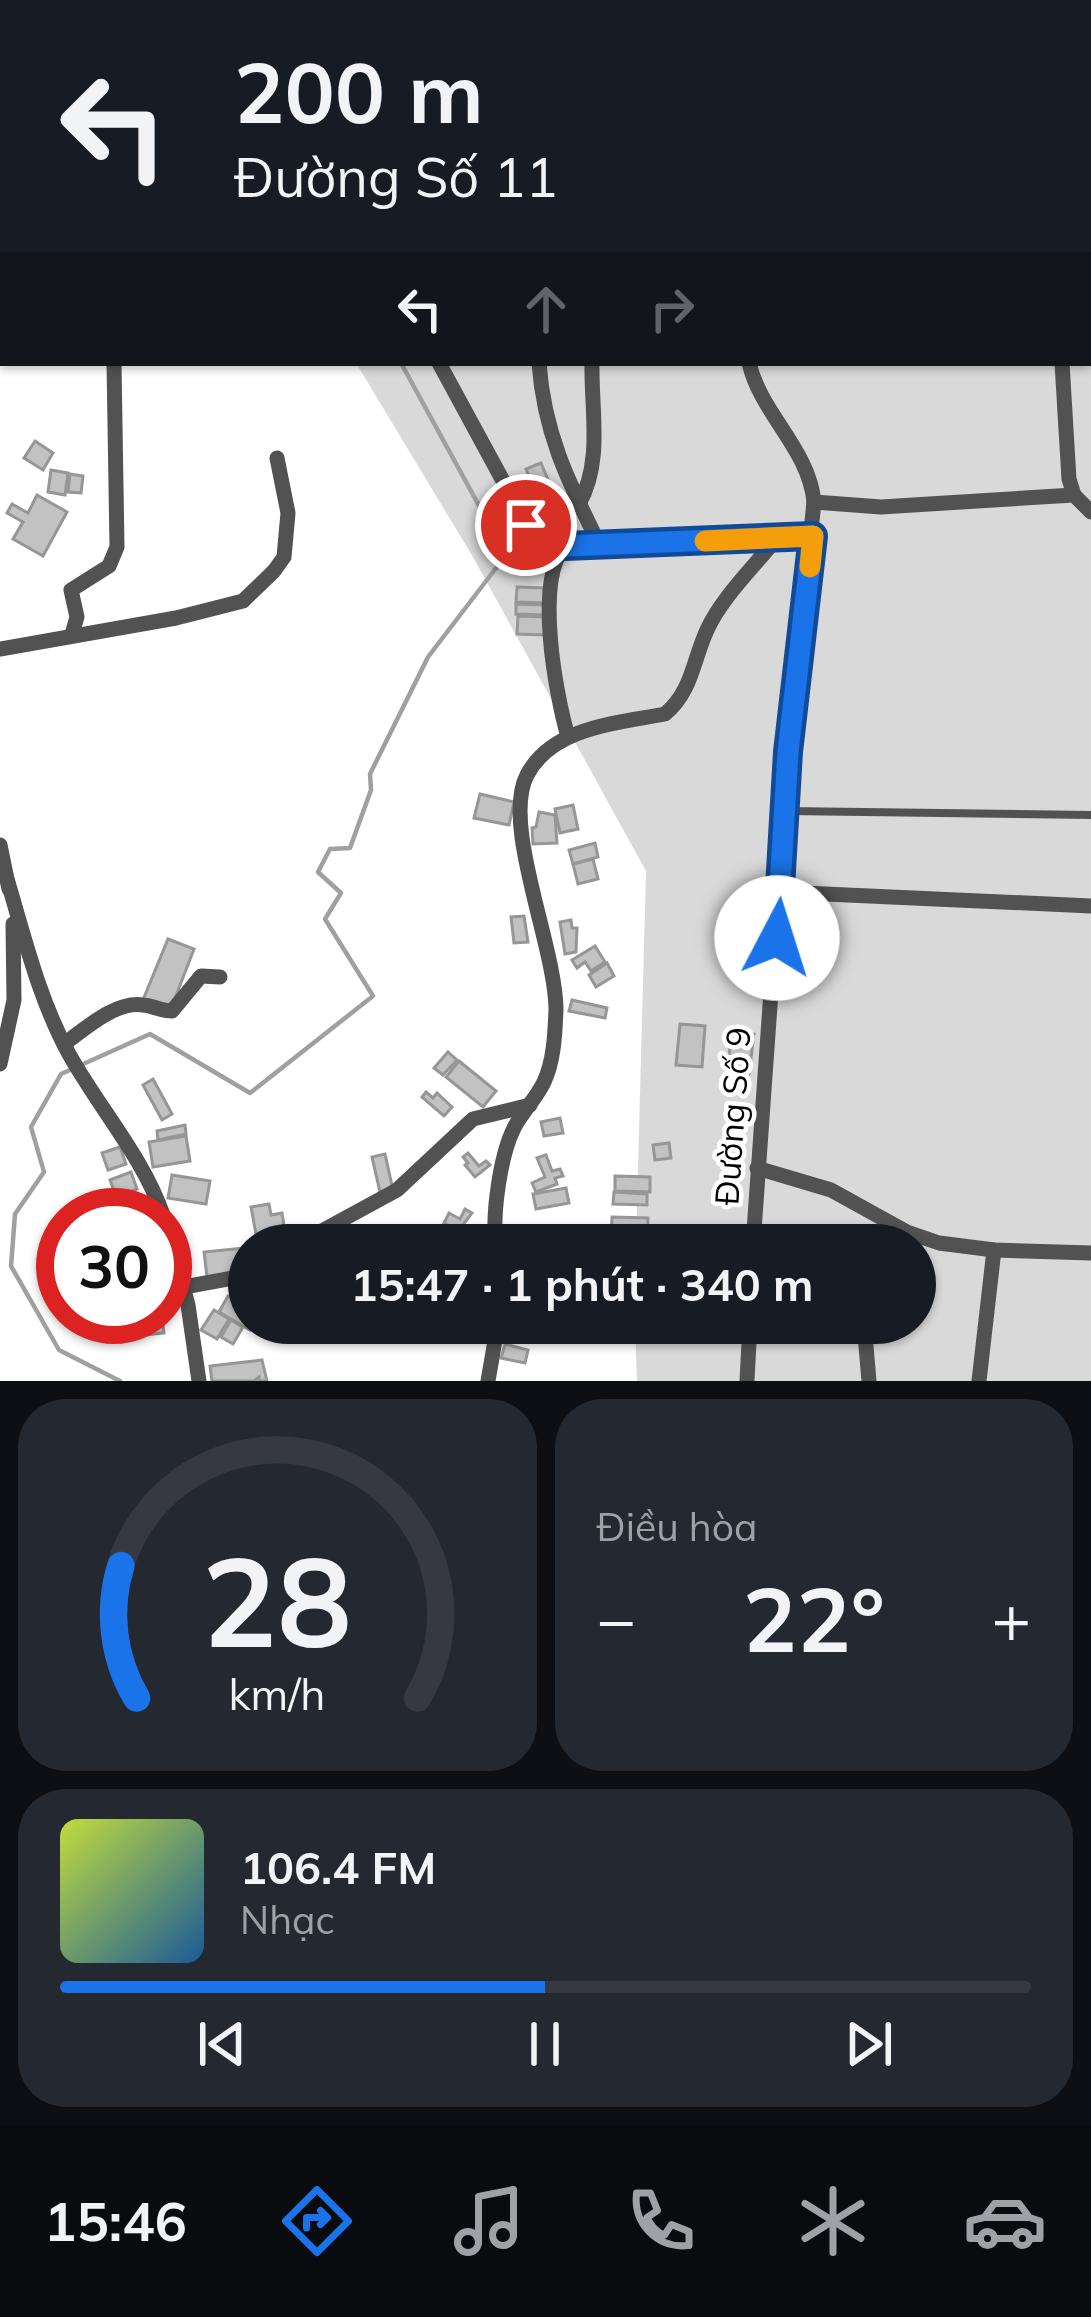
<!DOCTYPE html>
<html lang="vi">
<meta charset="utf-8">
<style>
body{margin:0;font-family:Mulish,sans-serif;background:#242831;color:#f1f3f6;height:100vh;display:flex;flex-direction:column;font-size:45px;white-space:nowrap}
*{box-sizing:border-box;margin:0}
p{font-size:39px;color:#9ea1a6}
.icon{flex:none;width:66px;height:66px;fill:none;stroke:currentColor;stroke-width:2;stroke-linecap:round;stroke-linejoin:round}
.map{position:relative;height:1381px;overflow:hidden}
.side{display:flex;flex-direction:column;gap:18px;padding:18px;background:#0d0f14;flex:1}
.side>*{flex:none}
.hud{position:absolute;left:0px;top:0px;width:1092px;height:366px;box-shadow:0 3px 9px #0004;background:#171b24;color:#f1f3f6;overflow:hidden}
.speed{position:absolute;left:36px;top:1188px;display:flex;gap:24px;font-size:60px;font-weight:700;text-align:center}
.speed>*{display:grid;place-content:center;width:156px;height:156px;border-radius:50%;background:#171b24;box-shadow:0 3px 9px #0004;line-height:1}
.speed .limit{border:18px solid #d22;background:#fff;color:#111}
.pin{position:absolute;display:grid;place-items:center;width:102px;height:102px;color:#fff;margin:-51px;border:6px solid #fff;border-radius:50%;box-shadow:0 3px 12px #0007}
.me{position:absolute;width:132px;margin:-66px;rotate:5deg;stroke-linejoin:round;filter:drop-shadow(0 0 9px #0008)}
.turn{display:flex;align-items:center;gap:42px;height:252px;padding:0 36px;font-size:54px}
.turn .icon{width:156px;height:156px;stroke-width:2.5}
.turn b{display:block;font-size:84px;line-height:102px}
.lanes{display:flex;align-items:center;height:114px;padding:0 36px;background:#0003;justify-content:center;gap:60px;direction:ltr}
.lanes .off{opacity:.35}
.big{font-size:90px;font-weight:700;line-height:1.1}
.side .card{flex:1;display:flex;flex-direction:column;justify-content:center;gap:18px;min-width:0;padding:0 42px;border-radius:48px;background:#242831}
.side .dial{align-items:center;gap:0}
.dial svg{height:312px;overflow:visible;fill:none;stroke:#363941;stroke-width:7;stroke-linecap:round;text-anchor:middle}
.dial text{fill:#f1f3f6;stroke:none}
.song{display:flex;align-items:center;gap:36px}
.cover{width:144px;height:144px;border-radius:18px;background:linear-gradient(135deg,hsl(70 70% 55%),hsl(210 70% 35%))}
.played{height:12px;border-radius:6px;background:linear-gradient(90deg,#1a73e8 50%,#363941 50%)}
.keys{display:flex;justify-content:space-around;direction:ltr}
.heat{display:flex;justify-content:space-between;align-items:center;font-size:66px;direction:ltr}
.side .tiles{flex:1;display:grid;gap:18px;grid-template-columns:1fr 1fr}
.card:last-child{grid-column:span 2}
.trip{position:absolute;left:228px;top:1224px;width:708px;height:120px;border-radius:60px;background:#171b24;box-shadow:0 3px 9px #0004;font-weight:700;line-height:120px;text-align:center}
.tab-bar{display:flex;height:192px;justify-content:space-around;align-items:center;background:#090b0e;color:#9ea1a6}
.tab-bar .icon{width:84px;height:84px}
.tab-bar .on{color:#1a73e8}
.tab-bar b{font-size:54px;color:#f1f3f6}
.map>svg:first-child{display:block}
.green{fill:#d9d9d9}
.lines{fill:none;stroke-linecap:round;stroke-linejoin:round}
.stream{stroke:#a0a0a0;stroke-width:4.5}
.building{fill:#c2c2c2;stroke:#969696;stroke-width:3}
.service{stroke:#525252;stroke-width:8}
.minor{stroke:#525252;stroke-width:15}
.route-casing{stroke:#114b97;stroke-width:30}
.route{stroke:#1a73e8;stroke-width:21}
.slow{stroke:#f59e0b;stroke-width:21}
.labels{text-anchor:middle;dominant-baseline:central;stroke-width:9;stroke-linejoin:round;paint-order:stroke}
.street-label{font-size:33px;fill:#000;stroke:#fff}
</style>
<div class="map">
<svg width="1091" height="1381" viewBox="0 0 1091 1381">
<rect width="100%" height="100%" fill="#fff"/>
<path class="green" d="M151,0h940v1381h-454l-2,-58h280v-78h-279l10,-374 -173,-314 -117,-194h733v-360z"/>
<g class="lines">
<g class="stream">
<path d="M203,0l1,3"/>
<path d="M120,1381l-61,-31 -48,-84 4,-52 29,-42 -13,-45 30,-53 89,-40 100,59 123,-97 -48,-77 16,-26 -23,-21 12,-23 20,-1 21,-58 -1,-16 58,-117 78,-102 -105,-192"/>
</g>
</g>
<g class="building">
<path d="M35,441l18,12 -10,17 -19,-12z"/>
<path d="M541,463l27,64 -16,7 -26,-65z"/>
<path d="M51,470l17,3 -3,22 -17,-3z"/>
<path d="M70,474l13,2 -2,17 -13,-1z"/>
<path d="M37,495l30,17 -24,44 -30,-17 10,-17 -16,-9 5,-9 16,9z"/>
<path d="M517,587l29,1v15l-30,-1z"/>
<path d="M516,604l30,1 -1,10 -29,-1z"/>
<path d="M518,616l28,1 -1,18 -28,-1z"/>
<path d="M480,794l34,8 -5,23 -35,-7z"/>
<path d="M573,805l5,24 -18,4 -5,-24z"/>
<path d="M539,812l16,3 2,28 -24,1 -1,-16 4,-1z"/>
<path d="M595,843l3,14 -25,7 -4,-14z"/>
<path d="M593,859l5,20 -20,5 -5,-20z"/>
<path d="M524,916l4,26 -14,1 -3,-26z"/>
<path d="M571,920l1,8h5l-1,24 -11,2 -5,-32z"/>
<path d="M168,939l26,10 -24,62 -27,-11z"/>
<path d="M595,946l10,16 -14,9 -6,-9 -8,6 -5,-8z"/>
<path d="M607,963l7,13 -18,11 -7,-12z"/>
<path d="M572,1000l35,8 -2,10 -36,-7z"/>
<path d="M680,1024l25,2 -3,41 -26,-2z"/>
<path d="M732,1031l22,3 -5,40 -22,-2z"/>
<path d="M448,1052l9,8 -14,15 -9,-7z"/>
<path d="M459,1061l37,30 -13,16 -37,-30z"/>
<path d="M153,1079l19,35 -10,6 -19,-35z"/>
<path d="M426,1092l7,6 4,-5 15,14 -8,9 -22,-19z"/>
<path d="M560,1118l3,15 -19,3 -3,-14z"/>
<path d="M185,1125l1,9 -28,6 -1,-9z"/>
<path d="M186,1136l4,25 -37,6 -4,-25z"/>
<path d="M669,1143l2,15 -16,2 -2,-15z"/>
<path d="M120,1147l6,17 -18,6 -6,-17z"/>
<path d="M468,1153l11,13 7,-5 4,4 -15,12 -10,-12 3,-2 -5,-6z"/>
<path d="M385,1154l8,36 -13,2 -8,-35z"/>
<path d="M546,1155l6,16 8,-2 3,7 -8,2 2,6 -21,8 -4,-9 13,-6 -8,-19z"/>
<path d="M131,1172l6,17 -21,8 -6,-17z"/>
<path d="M172,1175l38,6 -4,23 -38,-6z"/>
<path d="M615,1176l35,1v15l-35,-1z"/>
<path d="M566,1188l3,15 -33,6 -3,-15z"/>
<path d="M614,1192l33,2v11l-34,-1z"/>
<path d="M121,1200l4,13 -34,2 -2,-5z"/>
<path d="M269,1204l2,11 11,-2 5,31 -29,1 -7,-38z"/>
<path d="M465,1209l7,4 -13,17 -15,-7 5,-10 11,6z"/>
<path d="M612,1217l36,1 -1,26 -36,-1z"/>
<path d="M245,1248l2,25 -40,4 -3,-25z"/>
<path d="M228,1296l21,12v15h5l-4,7 -31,-18z"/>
<path d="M214,1310l15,9 -12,20 -16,-9z"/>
<path d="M143,1317h19l2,16 -19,2z"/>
<path d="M231,1320l12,7 -10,17 -12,-7z"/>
<path d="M505,1344l23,6 -3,13 -24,-5z"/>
<path d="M262,1360l5,21h-8v-4l-5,4h-42l-2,-15z"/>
</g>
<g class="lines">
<path class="service" d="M786,811l305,4"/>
<g class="minor">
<path d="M247,0l1,3"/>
<path d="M387,0l2,3"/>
<path d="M483,0l1,3"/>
<path d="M745,0l1,3"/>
<path d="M1089,112l2,-2"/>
<path d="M1089,314h2"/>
<path d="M439,363l88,162 22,18 16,3 248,-9"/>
<path d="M539,363c5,71 30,120 61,183"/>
<path d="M749,363c12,51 60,86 65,139l-26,250 -35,493"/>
<path d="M1062,363l7,116 5,16 17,17"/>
<path d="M814,502l67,5 193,-12"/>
<path d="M579,504c24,-43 12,-93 13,-141"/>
<path d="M565,546c-31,34 -9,149 3,191"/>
<path d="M72,634l5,-17 -6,-27 38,-24 8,-19 -3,-184"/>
<path d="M0,649l176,-31 67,-17 31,-30 10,-14 4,-44 -11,-55"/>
<path d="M0,845l9,44"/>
<path d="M7,879c18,60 32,120 62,175 30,54 74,103 94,161"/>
<path d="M781,892l310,14"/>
<path d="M64,1044c21,-15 51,-43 79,-39 11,1 18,6 29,6l29,-35 19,1"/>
<path d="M0,1064l14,-64 -1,-76"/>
<path d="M757,1168l74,22 76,42 32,11 55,7 97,3"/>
<path d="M165,1219l23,86 11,76"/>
<path d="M296,1245l101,-55 76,-71 57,-14"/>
<path d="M496,1245c-4,-30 4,-89 18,-117 8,-16 22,-29 30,-46 10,-21 11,-49 12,-72 0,-63 -55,-185 -29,-235 25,-48 91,-52 138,-61 27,-22 28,-54 42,-84 15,-33 47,-63 69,-91"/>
<path d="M184,1287l65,-12"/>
<path d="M864,1323l5,58"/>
<path d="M488,1381l10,-58"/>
<path d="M747,1381l3,-58"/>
<path d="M979,1381l15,-131"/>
</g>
</g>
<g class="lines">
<g class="route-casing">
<path id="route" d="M526,525l23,18 16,3 248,-10 -25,216 -11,186"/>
</g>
<use href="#route" class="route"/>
<path class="slow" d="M705,541l108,-5 -3,31"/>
</g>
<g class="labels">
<g class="street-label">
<text transform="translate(732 1116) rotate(-86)">Đường Số 9</text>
</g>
</g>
</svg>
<div class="speed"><div class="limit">30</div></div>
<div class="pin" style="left:526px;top:525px;background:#d93025"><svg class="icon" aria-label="arrive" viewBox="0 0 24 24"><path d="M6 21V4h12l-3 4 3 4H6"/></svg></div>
<svg class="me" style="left:777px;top:938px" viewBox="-20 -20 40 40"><circle r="19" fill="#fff"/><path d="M0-13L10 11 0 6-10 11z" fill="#1a73e8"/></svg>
<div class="trip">15:47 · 1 phút · 340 m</div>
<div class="hud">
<div class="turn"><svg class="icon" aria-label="left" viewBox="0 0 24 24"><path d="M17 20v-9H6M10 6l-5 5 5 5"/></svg><div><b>200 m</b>Đường Số 11</div></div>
<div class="lanes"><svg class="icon" aria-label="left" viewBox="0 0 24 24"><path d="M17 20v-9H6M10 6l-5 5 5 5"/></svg><svg class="icon off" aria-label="ahead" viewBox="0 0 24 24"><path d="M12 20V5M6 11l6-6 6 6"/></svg><svg class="icon off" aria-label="right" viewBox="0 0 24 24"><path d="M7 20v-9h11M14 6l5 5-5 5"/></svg></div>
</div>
</div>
<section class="side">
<div class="tiles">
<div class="card dial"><svg viewBox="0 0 100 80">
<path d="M14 69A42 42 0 1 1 86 69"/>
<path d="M14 69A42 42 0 0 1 10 35" stroke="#1a73e8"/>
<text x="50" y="56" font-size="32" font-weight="700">28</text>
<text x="50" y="72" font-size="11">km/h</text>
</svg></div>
<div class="card"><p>Điều hòa</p>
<div class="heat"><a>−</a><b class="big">22°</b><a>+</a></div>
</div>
<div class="card">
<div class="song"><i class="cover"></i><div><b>106.4 FM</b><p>Nhạc</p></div></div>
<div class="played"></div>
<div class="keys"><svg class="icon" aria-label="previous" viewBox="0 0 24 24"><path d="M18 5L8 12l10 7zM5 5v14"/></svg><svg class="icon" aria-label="pause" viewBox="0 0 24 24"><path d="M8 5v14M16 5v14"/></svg><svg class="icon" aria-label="next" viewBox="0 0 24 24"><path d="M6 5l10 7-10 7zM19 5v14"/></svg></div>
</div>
</div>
</section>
<nav class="tab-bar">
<b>15:46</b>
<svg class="icon on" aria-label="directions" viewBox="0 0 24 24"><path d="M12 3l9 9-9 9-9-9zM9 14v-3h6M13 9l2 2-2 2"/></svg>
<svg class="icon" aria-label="music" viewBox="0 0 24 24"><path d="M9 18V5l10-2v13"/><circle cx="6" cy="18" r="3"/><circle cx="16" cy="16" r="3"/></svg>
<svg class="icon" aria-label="phone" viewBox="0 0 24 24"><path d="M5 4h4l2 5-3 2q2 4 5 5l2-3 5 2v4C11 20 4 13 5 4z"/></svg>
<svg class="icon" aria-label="climate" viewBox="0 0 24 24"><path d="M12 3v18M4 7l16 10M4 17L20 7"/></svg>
<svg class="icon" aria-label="car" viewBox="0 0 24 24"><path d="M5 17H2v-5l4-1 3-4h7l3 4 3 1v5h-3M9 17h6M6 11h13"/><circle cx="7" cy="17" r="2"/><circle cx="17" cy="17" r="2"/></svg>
</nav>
